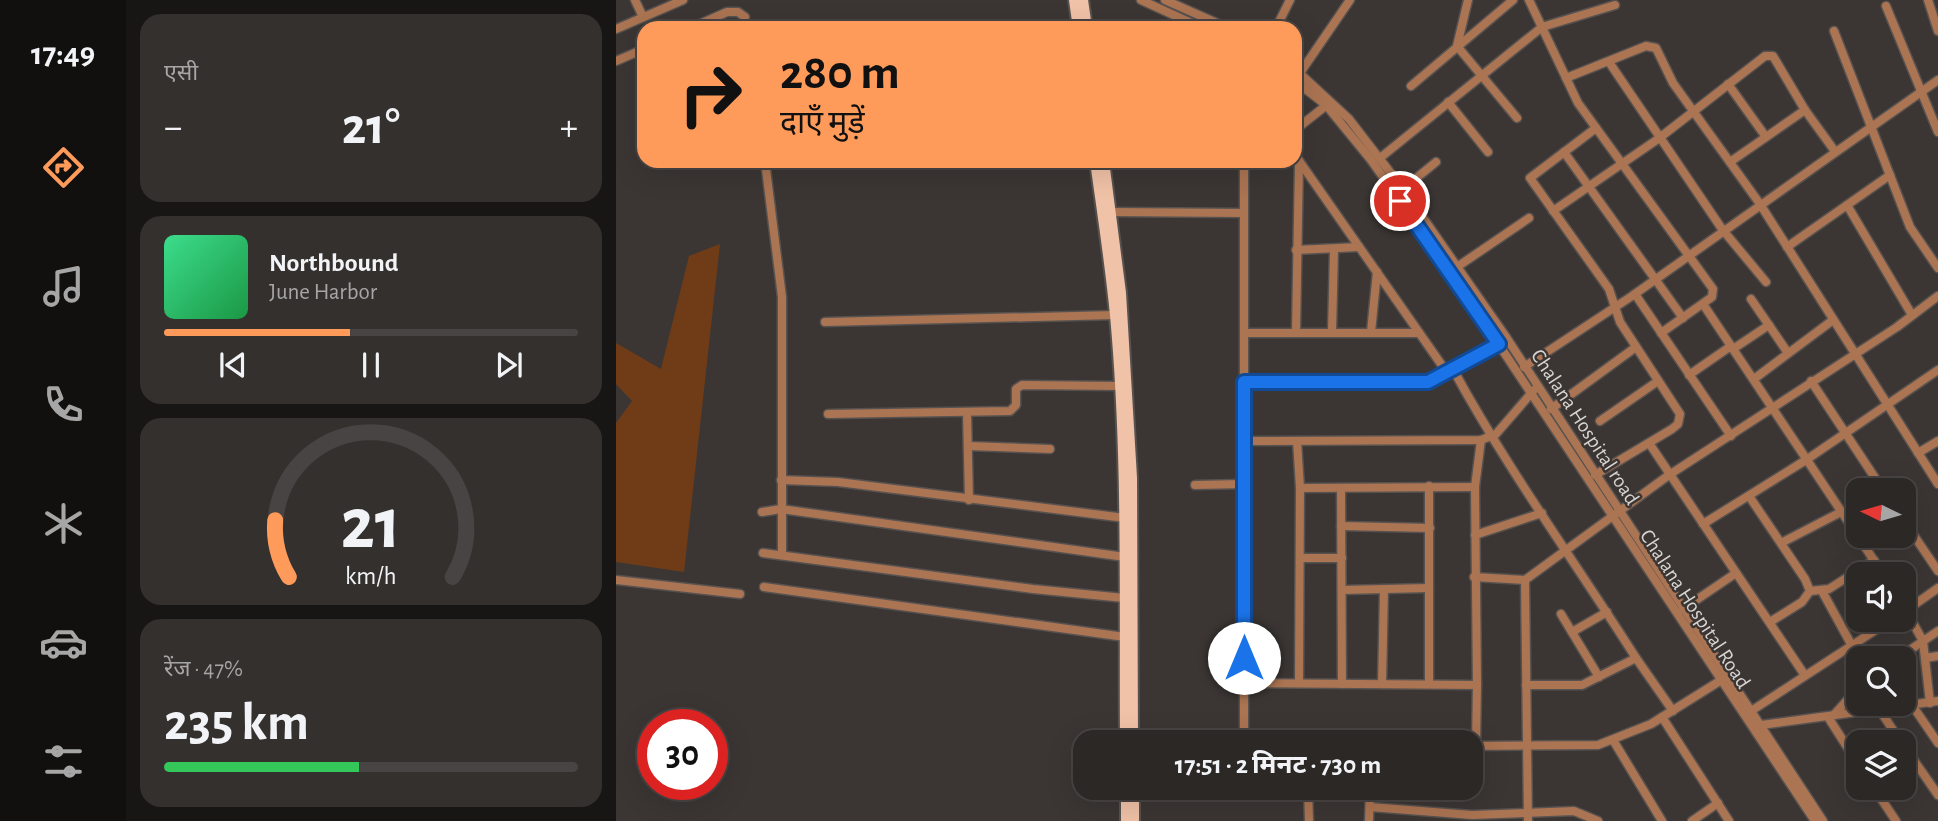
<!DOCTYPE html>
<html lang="hi">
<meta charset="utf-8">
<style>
body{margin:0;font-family:"Alegreya Sans","Noto Sans Devanagari",sans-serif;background:#34302e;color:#f1f3f6;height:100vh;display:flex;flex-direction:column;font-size:26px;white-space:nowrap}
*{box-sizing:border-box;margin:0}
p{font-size:23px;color:#a6a6a7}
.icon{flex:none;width:38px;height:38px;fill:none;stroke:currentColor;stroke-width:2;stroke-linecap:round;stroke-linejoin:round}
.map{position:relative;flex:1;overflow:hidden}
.panel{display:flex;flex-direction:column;gap:14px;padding:14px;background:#181615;width:490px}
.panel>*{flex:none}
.banner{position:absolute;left:21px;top:21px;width:665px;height:147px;border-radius:21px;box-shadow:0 7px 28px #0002,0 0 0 2px #484443;background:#ff9b5a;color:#111;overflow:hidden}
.needle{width:46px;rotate:275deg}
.tools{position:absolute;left:1230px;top:478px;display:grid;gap:14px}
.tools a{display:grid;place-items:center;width:70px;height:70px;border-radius:14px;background:#2c2826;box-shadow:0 7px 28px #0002,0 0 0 2px #484443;font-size:35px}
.speed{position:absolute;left:21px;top:709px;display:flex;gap:14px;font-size:35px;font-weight:700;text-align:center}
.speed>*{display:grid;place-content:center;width:91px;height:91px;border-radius:50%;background:#2c2826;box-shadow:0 7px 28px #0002,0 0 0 2px #484443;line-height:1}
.speed .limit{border:10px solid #d22;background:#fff;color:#111}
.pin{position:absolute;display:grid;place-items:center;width:60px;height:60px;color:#fff;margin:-30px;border:4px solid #fff;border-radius:50%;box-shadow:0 2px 7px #0007}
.me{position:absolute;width:77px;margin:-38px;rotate:0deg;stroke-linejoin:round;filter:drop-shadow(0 0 5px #0008)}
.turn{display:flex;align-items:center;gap:24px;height:147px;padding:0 28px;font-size:32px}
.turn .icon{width:91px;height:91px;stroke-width:2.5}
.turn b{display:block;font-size:49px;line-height:60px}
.big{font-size:52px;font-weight:700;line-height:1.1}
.panel .tile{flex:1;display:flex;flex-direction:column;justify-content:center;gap:10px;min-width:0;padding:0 24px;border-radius:21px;background:#34302e}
.panel .dial{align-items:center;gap:0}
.dial svg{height:182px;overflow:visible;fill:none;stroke:#484443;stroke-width:7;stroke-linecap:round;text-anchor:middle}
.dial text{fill:#f1f3f6;stroke:none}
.song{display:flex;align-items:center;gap:21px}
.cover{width:84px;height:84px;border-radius:10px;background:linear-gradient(135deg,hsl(150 70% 55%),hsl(140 70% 35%))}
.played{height:7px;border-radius:4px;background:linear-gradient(90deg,#ff9b5a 45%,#484443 45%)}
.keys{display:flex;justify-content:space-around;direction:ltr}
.heat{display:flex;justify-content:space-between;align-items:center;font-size:38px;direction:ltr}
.charge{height:10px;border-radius:5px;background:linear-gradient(90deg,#34c759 47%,#484443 0)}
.trip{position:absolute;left:457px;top:730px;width:410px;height:70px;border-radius:21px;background:#2c2826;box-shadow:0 7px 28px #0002,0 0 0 2px #484443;font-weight:700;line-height:70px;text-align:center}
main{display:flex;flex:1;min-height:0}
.tab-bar{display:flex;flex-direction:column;width:126px;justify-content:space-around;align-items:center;background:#12100f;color:#a6a6a7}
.tab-bar .icon{width:49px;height:49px}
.tab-bar .selected{color:#ff9b5a}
.tab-bar b{font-size:32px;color:#f1f3f6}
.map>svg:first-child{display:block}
.green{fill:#703c18}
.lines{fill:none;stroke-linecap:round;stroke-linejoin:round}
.minor-casing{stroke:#575250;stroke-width:11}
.major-casing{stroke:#575250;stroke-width:14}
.minor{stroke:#ab7452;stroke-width:8}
.major{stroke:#f0c2a7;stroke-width:10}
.route-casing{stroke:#114b97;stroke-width:18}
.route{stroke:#1a73e8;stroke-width:12}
.labels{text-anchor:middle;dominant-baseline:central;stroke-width:5;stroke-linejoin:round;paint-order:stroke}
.street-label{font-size:21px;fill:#d7d4d2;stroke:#3b3633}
</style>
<main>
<nav class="tab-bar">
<b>17:49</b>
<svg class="icon selected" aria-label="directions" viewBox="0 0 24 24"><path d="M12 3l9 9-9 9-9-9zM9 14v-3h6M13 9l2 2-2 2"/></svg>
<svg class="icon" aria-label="music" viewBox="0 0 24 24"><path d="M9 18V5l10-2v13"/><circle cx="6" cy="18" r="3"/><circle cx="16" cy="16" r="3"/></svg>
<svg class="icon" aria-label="phone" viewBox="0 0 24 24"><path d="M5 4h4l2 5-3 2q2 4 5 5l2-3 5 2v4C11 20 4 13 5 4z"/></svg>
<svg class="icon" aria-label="climate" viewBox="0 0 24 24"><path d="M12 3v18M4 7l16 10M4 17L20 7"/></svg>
<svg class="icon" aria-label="car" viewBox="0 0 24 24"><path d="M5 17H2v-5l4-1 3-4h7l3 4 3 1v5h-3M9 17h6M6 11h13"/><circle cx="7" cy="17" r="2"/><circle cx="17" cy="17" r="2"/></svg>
<svg class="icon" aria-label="filters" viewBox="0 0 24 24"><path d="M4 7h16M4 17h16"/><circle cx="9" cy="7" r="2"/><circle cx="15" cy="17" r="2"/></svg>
</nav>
<section class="panel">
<div class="tile"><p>एसी</p>
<div class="heat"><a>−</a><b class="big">21°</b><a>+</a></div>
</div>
<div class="tile">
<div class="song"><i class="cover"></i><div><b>Northbound</b><p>June Harbor</p></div></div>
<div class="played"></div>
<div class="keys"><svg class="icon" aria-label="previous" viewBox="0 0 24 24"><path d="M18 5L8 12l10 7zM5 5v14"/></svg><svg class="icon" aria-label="pause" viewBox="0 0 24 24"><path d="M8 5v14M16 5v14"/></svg><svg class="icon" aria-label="next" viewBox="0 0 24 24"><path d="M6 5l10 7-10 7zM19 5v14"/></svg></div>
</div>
<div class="tile dial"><svg viewBox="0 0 100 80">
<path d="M14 69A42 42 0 1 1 86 69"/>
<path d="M14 69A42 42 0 0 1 8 44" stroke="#ff9b5a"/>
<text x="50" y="56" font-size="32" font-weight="700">21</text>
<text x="50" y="72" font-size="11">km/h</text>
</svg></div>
<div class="tile"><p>रेंज · 47%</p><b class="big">235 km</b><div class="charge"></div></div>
</section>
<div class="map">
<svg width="1322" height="821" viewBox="0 0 1322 821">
<rect width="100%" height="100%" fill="#3b3633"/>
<path class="green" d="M104,244l-36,328 -68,-10v-139l16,-22 -16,-17v-41l45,26 28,-113z"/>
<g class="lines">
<g class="minor-casing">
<g id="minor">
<path d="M19,0l8,17"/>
<path d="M525,0l61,28"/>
<path d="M549,0l63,28"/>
<path d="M852,0l-11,46 60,72"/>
<path d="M913,0l49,103 135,186 -1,8 -51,36"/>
<path d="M1312,0l10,31"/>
<path d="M1270,6l52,126"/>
<path d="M75,28l36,-16h11l7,5"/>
<path d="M660,28l14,-28"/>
<path d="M0,29l67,-29"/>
<path d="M1218,31l76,196 28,41"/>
<path d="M0,61l28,-12"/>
<path d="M993,62l113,167 44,53"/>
<path d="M679,69l54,50 54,70 103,148 317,484"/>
<path d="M684,73l50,-73"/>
<path d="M950,78l80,-32 10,2 17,35 87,121 178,280"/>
<path d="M679,81l31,24 45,55 87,123 357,538"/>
<path d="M1112,84l38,53"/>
<path d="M795,86l102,-86"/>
<path d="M832,102l40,50"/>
<path d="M679,130l33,-26"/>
<path d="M948,152l119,166"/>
<path d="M679,155l153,219"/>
<path d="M764,158l162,-131 73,-22"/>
<path d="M149,161l17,136v258"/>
<path d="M628,161v581"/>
<path d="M1114,162l75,-52"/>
<path d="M787,189l33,-27"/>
<path d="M1231,205l65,110"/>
<path d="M937,211l105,-72 107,-83h8l32,54 29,40"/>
<path d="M494,212l134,1"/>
<path d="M1171,247l103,-72"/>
<path d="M680,250l63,-3"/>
<path d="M841,267l72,-49"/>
<path d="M1019,294l96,142"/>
<path d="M1135,299l37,54"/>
<path d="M1087,304l180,270"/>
<path d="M209,322l290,-7"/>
<path d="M680,332l3,-171"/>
<path d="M716,332l2,-82"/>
<path d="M755,332l6,-60"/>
<path d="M628,333h175"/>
<path d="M1117,349l36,-24"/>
<path d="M908,367l108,-71 306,-216"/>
<path d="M838,371c54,99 121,191 182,287"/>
<path d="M1073,375l42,-29"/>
<path d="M1138,379l79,-59"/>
<path d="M1195,381l72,109"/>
<path d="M628,382h184l71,-38"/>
<path d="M935,409l85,-62"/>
<path d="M351,413l2,87"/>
<path d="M212,414l182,-3 6,-6v-16l6,-4 97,1"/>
<path d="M984,421l58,-40"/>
<path d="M627,441l238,-1 15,-6 38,-44"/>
<path d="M681,441l3,47 -1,195"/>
<path d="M1033,443l155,231"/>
<path d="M352,446l82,3"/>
<path d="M1302,453l20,-12"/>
<path d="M979,475l77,-46 6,-5 2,-10 -60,-92 -11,-33 -79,-111 66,-50"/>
<path d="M165,480l57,2 287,36"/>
<path d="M579,485l48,-1"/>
<path d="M684,488l175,-1"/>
<path d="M725,488l1,196"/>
<path d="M1133,496l56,83 5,12 -8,11 -32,20"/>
<path d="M146,512l19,-3 344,48"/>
<path d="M1288,521l34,50"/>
<path d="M1087,524l103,-64 132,-90"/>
<path d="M725,526l89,2"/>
<path d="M859,535l67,-22"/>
<path d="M1165,543l60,-31"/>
<path d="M147,553l270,36 91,9"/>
<path d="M684,558h42"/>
<path d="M858,577l51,3"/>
<path d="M0,580l124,14"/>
<path d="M148,587l361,50"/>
<path d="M726,590l87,-2"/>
<path d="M1194,591l19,-2 45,-29"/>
<path d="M1206,591l29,53"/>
<path d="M1288,607l19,34 7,62"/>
<path d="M1067,609l53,-36"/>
<path d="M1288,612l34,-24"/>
<path d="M945,614l38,63"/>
<path d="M956,632l35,-20"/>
<path d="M1282,658l40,-27"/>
<path d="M1309,658l13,-2"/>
<path d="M628,683l233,2 -2,-198 6,-47"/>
<path d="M766,684l2,-95"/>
<path d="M813,684v-198"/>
<path d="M910,685h56l54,-27 37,53"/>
<path d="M1296,705l26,38"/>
<path d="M1263,709l22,33"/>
<path d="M1135,711l140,-91"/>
<path d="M1218,715l24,-27"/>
<path d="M1046,717l67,104"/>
<path d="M1212,717l30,47"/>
<path d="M1145,725l177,-24"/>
<path d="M997,740l49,81"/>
<path d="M854,746l128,-1 53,-21 72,-45"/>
<path d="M860,746l1,-61"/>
<path d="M1288,746l34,49"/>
<path d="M692,788l1,33"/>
<path d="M1258,788l22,33"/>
<path d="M754,807l102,8 102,-4 24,10"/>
<path d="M753,821l1,-33"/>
<path d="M912,821l-3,-241 144,-105 228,-148 41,-31"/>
<path d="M1076,821l26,-18"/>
</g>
</g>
<g class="major-casing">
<g id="major">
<path d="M458,0l4,28"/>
<path d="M467,0l4,28"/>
<path d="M479,161c7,51 15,102 20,154 13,142 9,285 10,427"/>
<path d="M488,161l17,132 11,185 1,264"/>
<path d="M510,788v33"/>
<path d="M518,788v33"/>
</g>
</g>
<use href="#minor" class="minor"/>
<use href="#major" class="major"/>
</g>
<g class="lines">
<g class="route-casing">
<path id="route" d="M628,658v-276h184l71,-38 -99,-143"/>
</g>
<use href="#route" class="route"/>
</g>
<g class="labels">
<g class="street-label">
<text transform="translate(969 427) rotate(57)">Chalana Hospital road</text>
<text transform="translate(1079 609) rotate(57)">Chalana Hospital Road</text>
</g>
</g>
</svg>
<div class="tools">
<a><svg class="needle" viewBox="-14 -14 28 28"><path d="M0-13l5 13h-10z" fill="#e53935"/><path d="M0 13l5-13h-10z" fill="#a6a6a7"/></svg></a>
<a><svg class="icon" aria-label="sound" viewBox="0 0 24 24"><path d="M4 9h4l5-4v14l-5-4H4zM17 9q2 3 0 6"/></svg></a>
<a><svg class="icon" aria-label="search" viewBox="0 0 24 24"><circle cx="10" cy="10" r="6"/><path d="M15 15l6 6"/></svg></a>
<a><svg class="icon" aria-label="layers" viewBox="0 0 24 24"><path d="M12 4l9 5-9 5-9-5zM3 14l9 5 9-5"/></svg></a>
</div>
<div class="speed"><div class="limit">30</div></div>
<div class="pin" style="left:784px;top:201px;background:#d93025"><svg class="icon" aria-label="arrive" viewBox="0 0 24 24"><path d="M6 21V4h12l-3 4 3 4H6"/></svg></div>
<svg class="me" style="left:628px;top:658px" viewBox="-20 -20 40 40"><circle r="19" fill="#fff"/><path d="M0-13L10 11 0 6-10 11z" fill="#1a73e8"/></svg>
<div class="trip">17:51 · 2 मिनट · 730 m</div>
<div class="banner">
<div class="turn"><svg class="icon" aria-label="right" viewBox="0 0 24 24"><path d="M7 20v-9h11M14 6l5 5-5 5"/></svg><div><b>280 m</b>दाएँ मुड़ें</div></div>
</div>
</div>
</main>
